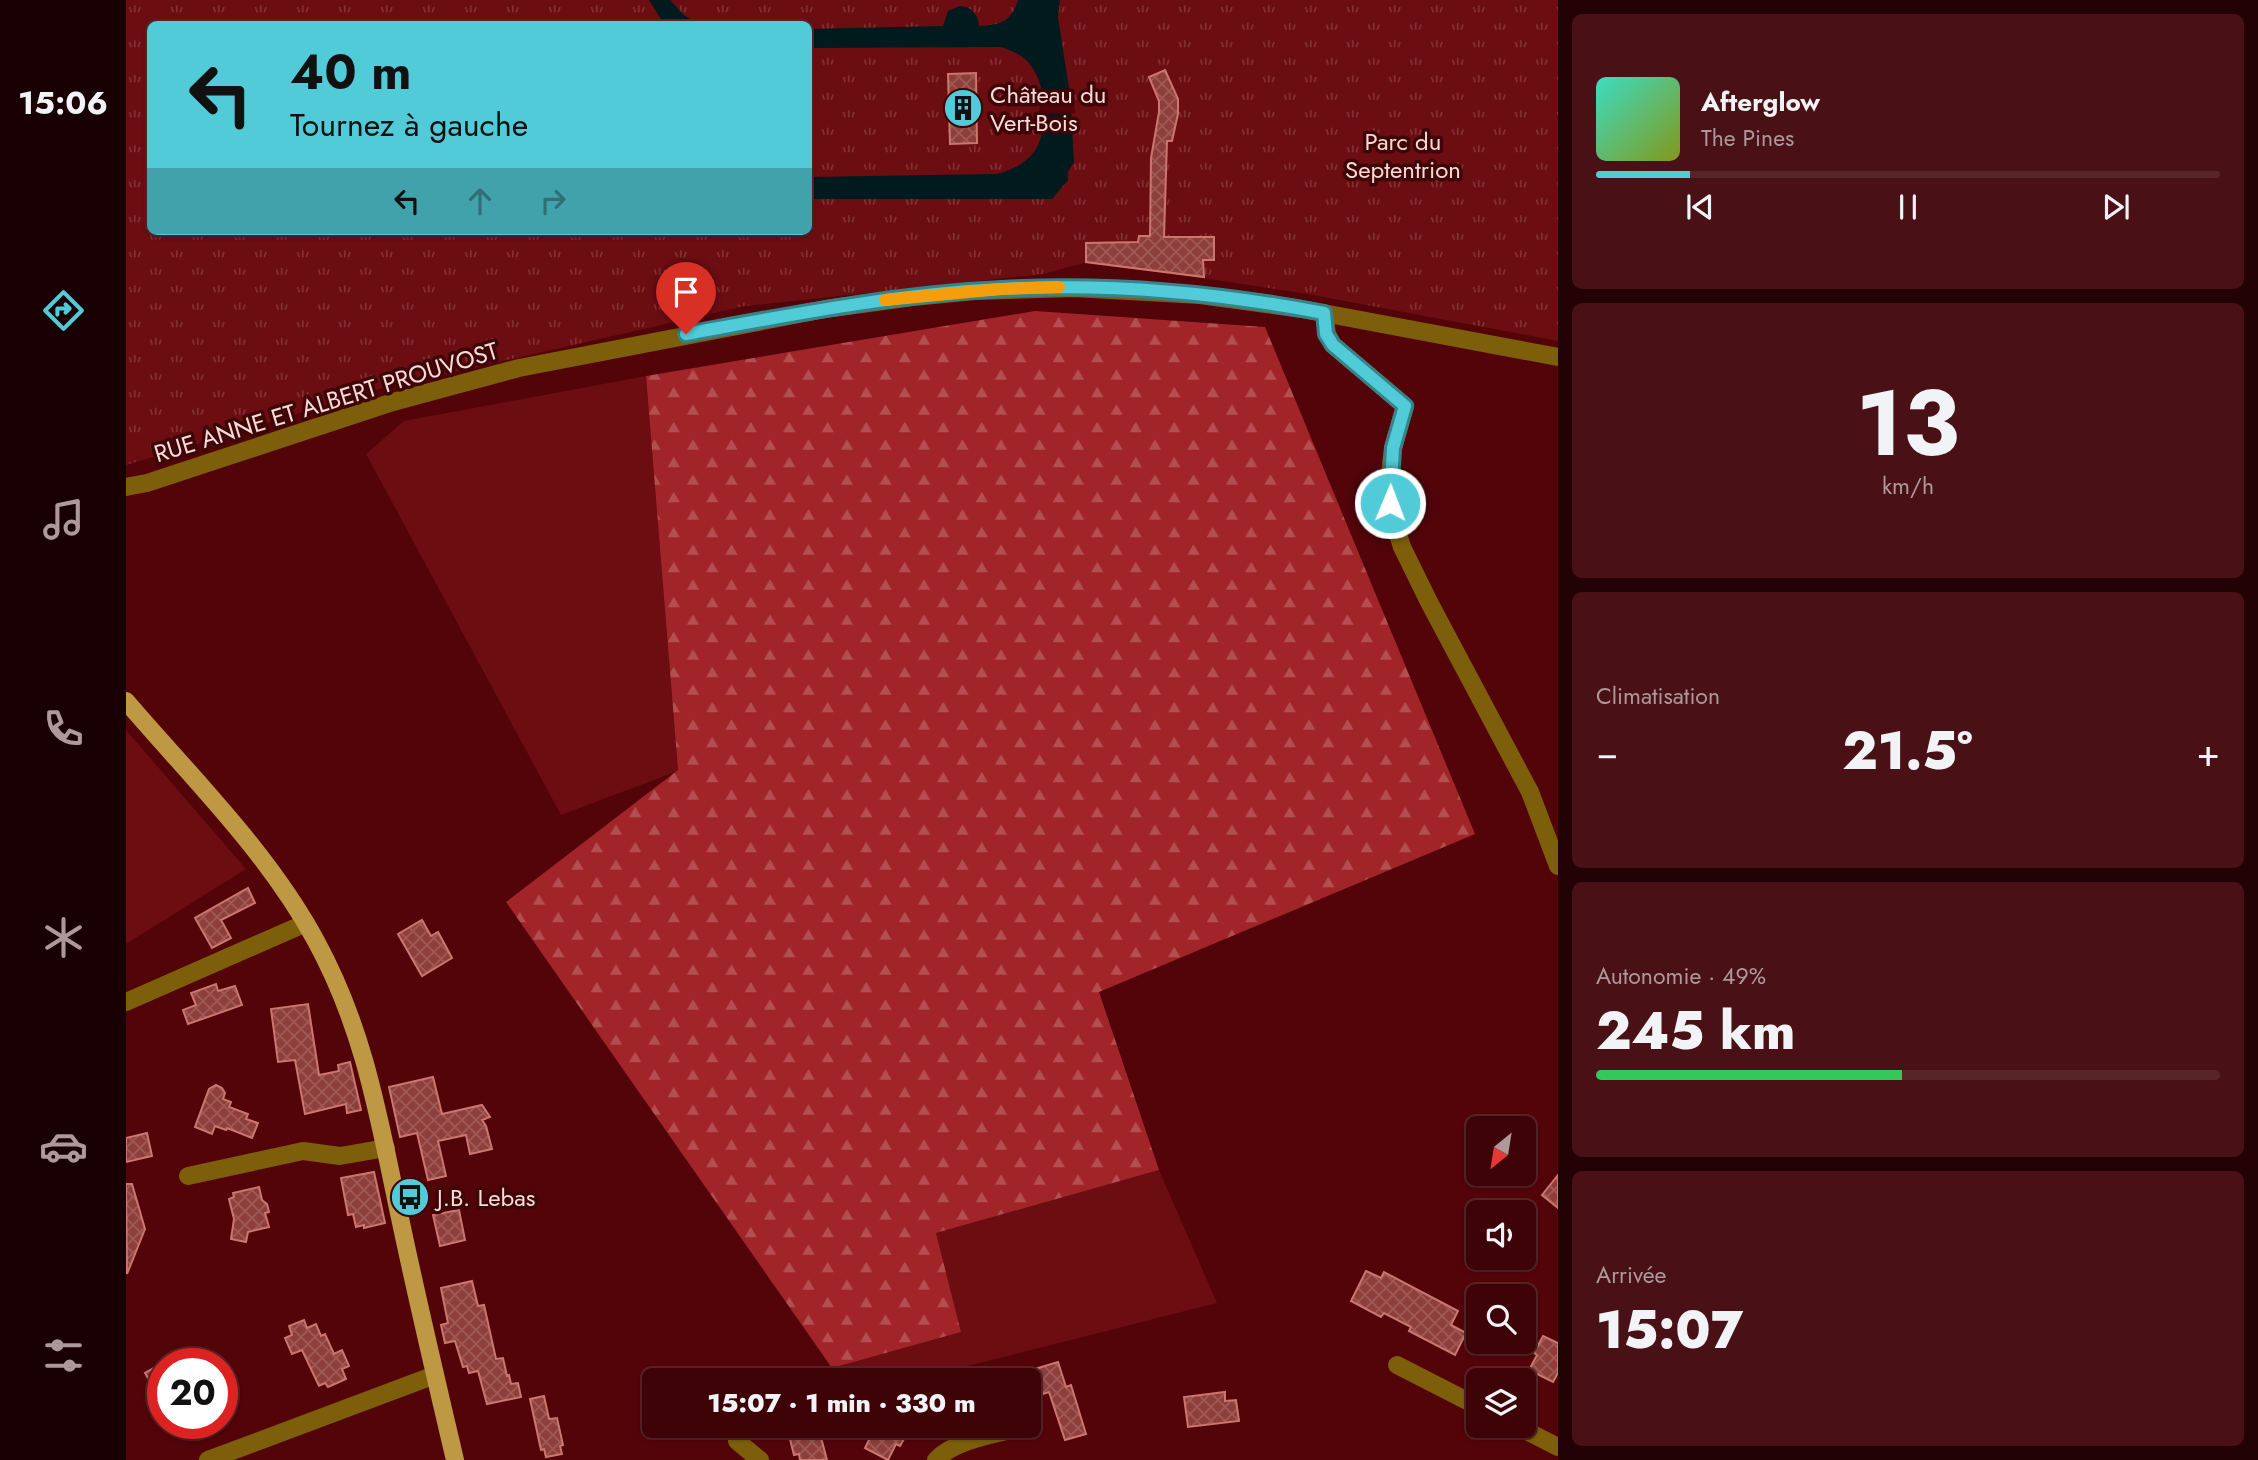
<!DOCTYPE html>
<html lang="fr">
<meta charset="utf-8">
<style>
body{margin:0;font-family:Jost,sans-serif;background:#491115;color:#f1f3f6;height:100vh;display:flex;flex-direction:column;font-size:26px;white-space:nowrap}
*{box-sizing:border-box;margin:0}
p{font-size:23px;color:#ad989b}
.icon{flex:none;width:38px;height:38px;fill:none;stroke:currentColor;stroke-width:2;stroke-linecap:round;stroke-linejoin:round}
.map{position:relative;flex:1;overflow:hidden}
.side{display:flex;flex-direction:column;gap:14px;padding:14px;background:#220204;width:700px}
.side>*{flex:none}
.banner{position:absolute;left:21px;top:21px;width:665px;height:214px;border-radius:10px;box-shadow:0 2px 5px #0004,0 0 0 2px #572528;background:#52cbd8;color:#111;overflow:hidden}
.needle{width:46px;rotate:210deg}
.tools{position:absolute;left:1340px;top:1116px;display:grid;gap:14px}
.tools a{display:grid;place-items:center;width:70px;height:70px;border-radius:10px;background:#3e0307;box-shadow:0 2px 5px #0004,0 0 0 2px #572528;font-size:35px}
.speed{position:absolute;left:21px;top:1348px;display:flex;gap:14px;font-size:35px;font-weight:700;text-align:center}
.speed>*{display:grid;place-content:center;width:91px;height:91px;border-radius:50%;background:#3e0307;box-shadow:0 2px 5px #0004,0 0 0 2px #572528;line-height:1}
.speed .limit{border:10px solid #d22;background:#fff;color:#111}
.pin{position:absolute;display:grid;place-items:center;width:60px;height:60px;color:#fff;margin:-72px -30px;border-radius:50% 50% 50% 0;rotate:-45deg;box-shadow:0 0 7px #0007}
.pin .icon{rotate:45deg}
.me{position:absolute;width:77px;margin:-38px;rotate:1deg;stroke-linejoin:round;filter:drop-shadow(0 0 5px #0008)}
.turn{display:flex;align-items:center;gap:24px;height:147px;padding:0 28px;font-size:32px}
.turn .icon{width:91px;height:91px;stroke-width:2.5}
.turn b{display:block;font-size:49px;line-height:60px}
.lanes{display:flex;align-items:center;height:66px;padding:0 28px;background:#0003;justify-content:center;gap:35px;direction:ltr}
.lanes .off{opacity:.35}
.big{font-size:52px;font-weight:800;line-height:1.1}
.side .tile{flex:1;display:flex;flex-direction:column;justify-content:center;gap:10px;min-width:0;padding:0 24px;border-radius:10px;background:#491115}
.side .dial{align-items:center;gap:0}
.dial b{font-size:91px;line-height:1}
.song{display:flex;align-items:center;gap:21px}
.cover{width:84px;height:84px;border-radius:10px;background:linear-gradient(135deg,hsl(170 70% 55%),hsl(70 70% 35%))}
.played{height:7px;border-radius:4px;background:linear-gradient(90deg,#52cbd8 15%,#572528 15%)}
.keys{display:flex;justify-content:space-around;direction:ltr}
.heat{display:flex;justify-content:space-between;align-items:center;font-size:38px;direction:ltr}
.charge{height:10px;border-radius:5px;background:linear-gradient(90deg,#34c759 49%,#572528 0)}
.trip{position:absolute;left:516px;top:1368px;width:399px;height:70px;border-radius:10px;background:#3e0307;box-shadow:0 2px 5px #0004,0 0 0 2px #572528;font-weight:800;line-height:70px;text-align:center}
main{display:flex;flex:1;min-height:0}
.menu{display:flex;flex-direction:column;width:126px;justify-content:space-around;align-items:center;background:#190103;color:#ad989b}
.menu .icon{width:49px;height:49px}
.menu .current{color:#52cbd8}
.menu b{font-size:32px;color:#f1f3f6}
.map>svg:first-child{display:block}
.green{fill:#6c0d12}
.forest{fill:url(#forest-firs)}
.park{fill:url(#park-tufts);fill-rule:evenodd}
.water{fill:#011a1d}
.pier{fill:#520409}
.building{fill:url(#building-cross-hatch);stroke:#cb766f;stroke-width:2}
.lines{fill:none;stroke-linecap:round;stroke-linejoin:round}
.minor{stroke:#7d5e0b;stroke-width:18}
.major{stroke:#be9843;stroke-width:18}
.route-casing{stroke:#35848c;stroke-width:18}
.route{stroke:#52cbd8;stroke-width:12}
.slow{stroke:#f59e0b;stroke-width:12}
.labels{text-anchor:middle;dominant-baseline:central;stroke-width:7;stroke-linejoin:round;paint-order:stroke}
.poi-label{font-size:24px;fill:#f9dcd9;stroke:#3f0607;text-anchor:start}
.park-label{font-size:24px;fill:#fad8d4;stroke:#3f0607}
.street-label{font-size:24px;fill:#f9dcd9;stroke:#3f0607}
</style>
<main>
<nav class="menu">
<b>15:06</b>
<svg class="icon current" aria-label="directions" viewBox="0 0 24 24"><path d="M12 3l9 9-9 9-9-9zM9 14v-3h6M13 9l2 2-2 2"/></svg>
<svg class="icon" aria-label="music" viewBox="0 0 24 24"><path d="M9 18V5l10-2v13"/><circle cx="6" cy="18" r="3"/><circle cx="16" cy="16" r="3"/></svg>
<svg class="icon" aria-label="phone" viewBox="0 0 24 24"><path d="M5 4h4l2 5-3 2q2 4 5 5l2-3 5 2v4C11 20 4 13 5 4z"/></svg>
<svg class="icon" aria-label="climate" viewBox="0 0 24 24"><path d="M12 3v18M4 7l16 10M4 17L20 7"/></svg>
<svg class="icon" aria-label="car" viewBox="0 0 24 24"><path d="M5 17H2v-5l4-1 3-4h7l3 4 3 1v5h-3M9 17h6M6 11h13"/><circle cx="7" cy="17" r="2"/><circle cx="17" cy="17" r="2"/></svg>
<svg class="icon" aria-label="filters" viewBox="0 0 24 24"><path d="M4 7h16M4 17h16"/><circle cx="9" cy="7" r="2"/><circle cx="15" cy="17" r="2"/></svg>
</nav>
<div class="map">
<svg width="1432" height="1460" viewBox="0 0 1432 1460">
<defs>
<pattern id="forest-firs" width="22" height="20" patternUnits="userSpaceOnUse" patternTransform="scale(1.75)"><rect width="22" height="20" fill="#a12528"/><path d="M5 1l3.5 6h-7zM16 11l3.5 6h-7z" fill="#b34e51"/></pattern>
<pattern id="park-tufts" width="24" height="20" patternUnits="userSpaceOnUse" patternTransform="scale(1.75)"><rect width="24" height="20" fill="#6c0d12"/><path d="M3 7l-1-3M5 7V3M7 7l1-3M15 17l-1-3M17 17v-4M19 17l1-3" fill="none" stroke="#823034"/></pattern>
<pattern id="building-cross-hatch" width="8" height="8" patternUnits="userSpaceOnUse" patternTransform="scale(1.75)"><rect width="8" height="8" fill="#8e3f3b"/><path d="M0 0l8 8M0 8l8-8" fill="none" stroke="#9f5a57"/></pattern>
</defs>
<rect width="100%" height="100%" fill="#520409"/>
<g class="green">
<path d="M520,376l32,395 -117,44 -195,-361 38,-33z"/>
<path d="M0,730l120,139 -120,75z"/>
<path d="M1033,1170l58,133 -309,78h-68l-8,-13 129,-36 -25,-99z"/>
</g>
<path class="forest" d="M909,311l230,16 210,507 -376,158 60,178 -223,63 25,99 -129,36 -326,-466 172,-132 -32,-394z"/>
<path class="park" d="M0,0h1432v341l-250,-47 -131,-20 -93,-11 -41,11 -298,32 -362,82 -257,77zM24,24h658v207h-658z"/>
<g class="water">
<path d="M523,0h21l14,15 14,9h-34z"/>
<path d="M892,0h42l-2,17 12,78 4,67 -6,10v8l-16,19h-243l-1,-22 189,-3c14,-4 28,-10 37,-22 17,-24 13,-73 -9,-93 -7,-6 -15,-9 -24,-12l-192,1v-19l134,-3 5,-15 12,-5c12,1 18,8 19,20 21,-1 32,-4 39,-26z"/>
</g>
<path class="pier" d="M948,104l1,9 -36,1 1,-9z"/>
<g class="building">
<path d="M1039,70l13,29v15l-6,27h-5l-3,96h50v23h-11l1,17 -118,-15v-19l52,-1 1,-6h11l1,-78 8,-46v-11l-10,-24z"/>
<path d="M850,73l1,70 -27,1 -2,-70z"/>
<path d="M122,888l7,15 -34,17 10,18 -19,10 -17,-30z"/>
<path d="M296,920l9,16 7,-4 14,26 -30,18 -24,-42z"/>
<path d="M90,984l2,7 17,-5 7,19 -54,19 -5,-14 13,-5 -5,-12z"/>
<path d="M182,1004l11,71 20,-4 -1,-6 12,-3 11,48 -14,3 -1,-9 -41,10 -10,-54 -17,2 -7,-53z"/>
<path d="M307,1077l9,37 40,-9 8,12 -8,3 4,6 6,23 -22,5 -4,-19 -28,6 8,35 -18,4 -11,-47 -17,4 -11,-50z"/>
<path d="M90,1085l6,3 3,5 -2,6 8,3 -2,5 19,7 -2,5 12,4 -6,15 -25,-10 -1,2 -11,-4 -3,8 -17,-7 14,-38z"/>
<path d="M21,1133l5,23 -26,6v-24z"/>
<path d="M248,1172l11,51 -21,5v-3l-8,2 -3,-13 -5,1 -7,-37z"/>
<path d="M1432,1175v33l-16,-13z"/>
<path d="M0,1184h6l13,45 -18,45z"/>
<path d="M133,1187l3,13 5,4 2,8 -4,1 4,14 -21,5 -2,10 -15,-3 3,-20 -5,-20 5,-2 -1,-4z"/>
<path d="M333,1210l6,30 -25,6 -7,-31z"/>
<path d="M1240,1271l15,7 3,-6 74,39 -7,14 15,8 -11,22 -46,-24 2,-4 -27,-14 -3,4 -30,-16z"/>
<path d="M346,1281l6,25 6,-1 12,54 7,-1 4,18 2,-1 2,9 7,-1 3,14 -34,7 -9,-33 -9,2 -2,-7 -4,1 -8,-26 -10,2 -4,-18 7,-2 -7,-35z"/>
<path d="M178,1320l3,8 9,-4 5,12 4,-2 9,20 8,-4 7,16 -7,3 4,10 -18,8 -3,-4 -6,3 -17,-36 -10,4 -7,-16 7,-3 -3,-9z"/>
<path d="M1417,1336l15,7v30l-5,9 -24,-12 8,-15 -3,-2z"/>
<path d="M932,1362l8,25 5,-2 15,49 -21,6 -16,-48 -6,2 -8,-25z"/>
<path d="M37,1363v42l-18,-32z"/>
<path d="M1099,1392v9l11,-1 3,21 -51,6 -4,-30z"/>
<path d="M418,1396l5,23 8,-1 6,27 -3,1 2,8 -16,3 -2,-8 -3,1 -11,-51z"/>
<path d="M666,1426h26l9,34h-27l-1,-6 -5,1 -4,-16 5,-2z"/>
<path d="M750,1426h25l8,4 -9,16 -4,-2 -8,16 -23,-12z"/>
</g>
<g class="lines">
<g class="minor">
<path d="M1198,313l3,21 6,11 72,61 -12,42 -2,16 -2,39 7,25 6,19 27,55 101,190 28,74"/>
<path d="M0,487l21,-4 246,-81 126,-34 306,-59 88,-12 62,-6 99,-3 126,7 102,14 256,48"/>
<path d="M0,1002l180,-79"/>
<path d="M62,1176l115,-25 37,5 46,-8"/>
<path d="M1271,1365l82,42"/>
<path d="M1391,1426l41,21"/>
<path d="M611,1441l23,19"/>
<path d="M82,1460l227,-85"/>
<path d="M810,1460c19,-21 65,-27 92,-34"/>
</g>
<path class="major" d="M0,701c66,77 141,150 190,240 49,90 63,178 84,277 17,81 36,161 55,242"/>
</g>
<g class="lines">
<g class="route-casing">
<path id="route" d="M560,334c104,-19 209,-40 316,-45 107,-6 217,4 322,24l2,21 7,11 72,61 -12,42 -3,55"/>
</g>
<use href="#route" class="route"/>
<path class="slow" d="M759,300l115,-11 59,-2"/>
</g>
<defs>
<g id="building-disc" transform="scale(2.0125)"><circle r="9.5" fill="#52cbd8" stroke="#3f0607"/><path d="M-4-6H4V6H1V3H-1V6H-4ZM-2.5-4.3h1.7v1.8h-1.7ZM.8-4.3h1.7v1.8H.8ZM-2.5-1h1.7V.8h-1.7ZM.8-1h1.7V.8H.8Z" fill="#111"/></g>
<g id="bus-disc" transform="scale(2.0125)"><circle r="9.5" fill="#52cbd8" stroke="#3f0607"/><path d="M-5-6H5V4H4V6H2V4H-2V6H-4V4H-5ZM-3.5-4V0h7V-4ZM-3.5 1.2v1.5H-2V1.2ZM2 1.2v1.5H3.5V1.2Z" fill="#111"/></g>
</defs>
<g fill-rule="evenodd">
<use href="#building-disc" x="837" y="108"/>
<use href="#bus-disc" x="284" y="1197"/>
</g>
<g class="labels">
<g class="poi-label">
<text x="864" y="94">Château du<tspan x="864" dy="28">Vert-Bois</tspan></text>
<text x="311" y="1197">J.B. Lebas</text>
</g>
<g class="park-label">
<text x="1277" y="141">Parc du<tspan x="1277" dy="28">Septentrion</tspan></text>
</g>
<g class="street-label">
<text transform="translate(200 402) rotate(-17)">RUE ANNE ET ALBERT PROUVOST</text>
</g>
</g>
</svg>
<div class="tools">
<a><svg class="needle" viewBox="-14 -14 28 28"><path d="M0-13l5 13h-10z" fill="#e53935"/><path d="M0 13l5-13h-10z" fill="#ad989b"/></svg></a>
<a><svg class="icon" aria-label="sound" viewBox="0 0 24 24"><path d="M4 9h4l5-4v14l-5-4H4zM17 9q2 3 0 6"/></svg></a>
<a><svg class="icon" aria-label="search" viewBox="0 0 24 24"><circle cx="10" cy="10" r="6"/><path d="M15 15l6 6"/></svg></a>
<a><svg class="icon" aria-label="layers" viewBox="0 0 24 24"><path d="M12 4l9 5-9 5-9-5zM3 14l9 5 9-5"/></svg></a>
</div>
<div class="speed"><div class="limit">20</div></div>
<div class="pin" style="left:560px;top:334px;background:#d93025"><svg class="icon" aria-label="arrive" viewBox="0 0 24 24"><path d="M6 21V4h12l-3 4 3 4H6"/></svg></div>
<svg class="me" style="left:1264px;top:503px" viewBox="-20 -20 40 40"><circle r="17" fill="#52cbd8" stroke="#fff" stroke-width="3"/><path d="M0-11L8 9 0 5-8 9z" fill="#fff"/></svg>
<div class="trip">15:07 · 1 min · 330 m</div>
<div class="banner">
<div class="turn"><svg class="icon" aria-label="left" viewBox="0 0 24 24"><path d="M17 20v-9H6M10 6l-5 5 5 5"/></svg><div><b>40 m</b>Tournez à gauche</div></div>
<div class="lanes"><svg class="icon" aria-label="left" viewBox="0 0 24 24"><path d="M17 20v-9H6M10 6l-5 5 5 5"/></svg><svg class="icon off" aria-label="ahead" viewBox="0 0 24 24"><path d="M12 20V5M6 11l6-6 6 6"/></svg><svg class="icon off" aria-label="right" viewBox="0 0 24 24"><path d="M7 20v-9h11M14 6l5 5-5 5"/></svg></div>
</div>
</div>
<section class="side">
<div class="tile">
<div class="song"><i class="cover"></i><div><b>Afterglow</b><p>The Pines</p></div></div>
<div class="played"></div>
<div class="keys"><svg class="icon" aria-label="previous" viewBox="0 0 24 24"><path d="M18 5L8 12l10 7zM5 5v14"/></svg><svg class="icon" aria-label="pause" viewBox="0 0 24 24"><path d="M8 5v14M16 5v14"/></svg><svg class="icon" aria-label="next" viewBox="0 0 24 24"><path d="M6 5l10 7-10 7zM19 5v14"/></svg></div>
</div>
<div class="tile dial"><b>13</b><p>km/h</p></div>
<div class="tile"><p>Climatisation</p>
<div class="heat"><a>−</a><b class="big">21.5°</b><a>+</a></div>
</div>
<div class="tile"><p>Autonomie · 49%</p><b class="big">245 km</b><div class="charge"></div></div>
<div class="tile"><p>Arrivée</p><b class="big">15:07</b></div>
</section>
</main>
